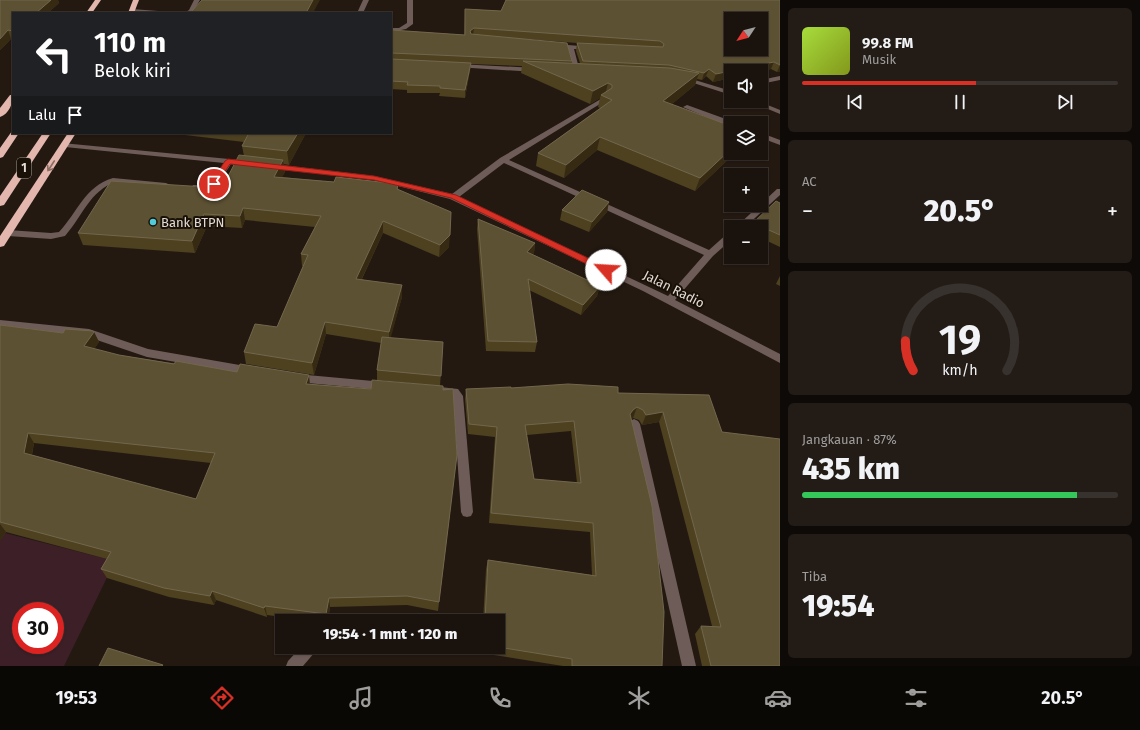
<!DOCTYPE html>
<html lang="id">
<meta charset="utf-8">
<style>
body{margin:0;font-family:"Fira Sans",sans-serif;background:#231c16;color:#f1f3f6;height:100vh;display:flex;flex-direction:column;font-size:15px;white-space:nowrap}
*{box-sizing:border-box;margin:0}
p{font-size:13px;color:#9f9e9d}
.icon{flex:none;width:22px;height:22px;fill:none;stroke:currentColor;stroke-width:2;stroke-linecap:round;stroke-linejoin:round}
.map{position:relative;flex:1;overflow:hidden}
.side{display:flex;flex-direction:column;gap:8px;padding:8px;background:#0e0a07;width:360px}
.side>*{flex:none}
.hud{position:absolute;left:12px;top:12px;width:380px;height:122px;border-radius:0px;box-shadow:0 1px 3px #0004,0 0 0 1px #38322e;background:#202124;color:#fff;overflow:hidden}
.needle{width:26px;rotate:234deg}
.controls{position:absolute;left:724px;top:12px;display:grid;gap:8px}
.controls a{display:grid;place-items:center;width:44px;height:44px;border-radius:0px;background:#1a130d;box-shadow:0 1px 3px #0004,0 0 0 1px #38322e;font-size:20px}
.speed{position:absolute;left:12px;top:602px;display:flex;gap:8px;font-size:20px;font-weight:700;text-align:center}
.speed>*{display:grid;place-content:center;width:52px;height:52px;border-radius:50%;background:#1a130d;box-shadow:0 1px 3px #0004,0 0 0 1px #38322e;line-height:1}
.speed .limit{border:6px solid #d22;background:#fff;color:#111}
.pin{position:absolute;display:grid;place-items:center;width:34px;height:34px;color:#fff;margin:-17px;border:2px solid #fff;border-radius:50%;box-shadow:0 1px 4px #0007}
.me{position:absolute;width:44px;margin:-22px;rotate:296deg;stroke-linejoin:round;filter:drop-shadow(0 0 3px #0008)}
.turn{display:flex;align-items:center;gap:14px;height:84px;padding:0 16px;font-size:18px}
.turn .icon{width:52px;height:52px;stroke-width:2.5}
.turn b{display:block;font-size:28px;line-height:34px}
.then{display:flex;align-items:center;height:38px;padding:0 16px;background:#0003;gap:8px;font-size:15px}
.big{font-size:30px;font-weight:800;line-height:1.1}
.side .tile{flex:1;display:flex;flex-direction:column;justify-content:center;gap:6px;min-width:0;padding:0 14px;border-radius:6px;background:#231c16}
.side .dial{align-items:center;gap:0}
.dial svg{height:104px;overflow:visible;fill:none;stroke:#38322e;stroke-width:7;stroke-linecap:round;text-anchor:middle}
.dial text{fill:#f1f3f6;stroke:none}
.song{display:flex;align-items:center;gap:12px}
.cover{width:48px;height:48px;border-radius:6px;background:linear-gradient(135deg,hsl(80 70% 55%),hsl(70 70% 35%))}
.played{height:4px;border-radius:2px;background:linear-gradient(90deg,#d93025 55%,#38322e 55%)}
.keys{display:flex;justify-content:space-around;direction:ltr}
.heat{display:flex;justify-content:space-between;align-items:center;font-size:22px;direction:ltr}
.charge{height:6px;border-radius:3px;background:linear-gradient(90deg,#34c759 87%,#38322e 0)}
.trip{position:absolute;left:275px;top:614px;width:230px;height:40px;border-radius:0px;background:#1a130d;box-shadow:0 1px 3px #0004,0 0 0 1px #38322e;font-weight:800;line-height:40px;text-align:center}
.menu{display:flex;height:64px;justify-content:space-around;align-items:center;background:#0a0805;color:#9f9e9d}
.menu .icon{width:28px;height:28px}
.menu .selected{color:#d93025}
.menu b{font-size:18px;color:#f1f3f6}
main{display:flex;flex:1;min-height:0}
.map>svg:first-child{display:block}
.green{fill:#3d1f27;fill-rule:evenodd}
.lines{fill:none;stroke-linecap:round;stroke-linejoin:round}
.minor{fill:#6e5c58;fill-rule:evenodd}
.highway{fill:#e4b7ae;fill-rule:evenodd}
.wall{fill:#4d4120;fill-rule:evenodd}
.shaded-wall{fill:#362a12}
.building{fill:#5d5133;stroke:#72674d;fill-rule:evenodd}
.oneway{stroke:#896c63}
.route{fill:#d93025;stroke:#8d1f18}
.poi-dot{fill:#52cbd9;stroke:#191008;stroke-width:1.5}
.labels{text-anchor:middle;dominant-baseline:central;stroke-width:4;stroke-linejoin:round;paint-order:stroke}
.shield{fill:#191008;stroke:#a69f98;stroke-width:1}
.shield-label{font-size:12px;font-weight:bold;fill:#e3dcd6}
.poi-label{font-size:13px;fill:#e3dcd6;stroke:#191008;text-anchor:start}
.street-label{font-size:13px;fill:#e3dcd6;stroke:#191008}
</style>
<main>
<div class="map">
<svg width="780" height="666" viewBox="0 0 780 666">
<rect width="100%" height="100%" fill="#231911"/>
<path class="green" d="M5,533l110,28 -51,105h-64v-125zM21,611h34v34h-34z"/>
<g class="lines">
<g class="minor">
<path d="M194,0h6l-7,12 -9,1 5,-3z"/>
<path d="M363,0h6l-6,13h-6z"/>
<path d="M407,0h6v24l-7,5 -15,3v-4h8l8,-5z"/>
<path d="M132,9l26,2 3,2 -31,-1 -1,-1z"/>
<path d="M556,44l36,3v2l-2,1 -16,-1 6,23 -1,1 -5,-1 -7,-23 -13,-2v-2z"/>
<path d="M458,64l78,4 3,2 -3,2 -80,-5v-2z"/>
<path d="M780,76v4l-19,4v-4z"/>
<path d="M681,77h4l46,14v4l-50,-16z"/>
<path d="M606,96l2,1v2l-99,61 200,90 19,-17 3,-1v8l-18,16 -38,44 105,54v9l-137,-72 -193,-92 -76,-19 -102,-12 -4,-2 4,-2 102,12 78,18 48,-36zM504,163l200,92 -36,41 -209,-99z"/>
<path d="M749,101h9l22,9v4z"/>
<path d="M687,105l47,17v1h-3v3h-3l-43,-18 -2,-1z"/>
<path d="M761,133l19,7v5l-19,-7z"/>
<path d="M62,143l167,16 19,2 4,2 -4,2 -17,-1c-8,12 -14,25 -30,25 -4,1 -6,0 -9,-2l1,-2h10l7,-3 14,-19 -159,-16h-3z"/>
<path d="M113,178l53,5 4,2 -4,2 -50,-5c-26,8 -34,35 -51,54l-14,3 -43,-3 -4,-3 4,-3 43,3 8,-1c19,-20 25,-45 54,-54z"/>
<path d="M777,189h3v6l-35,32h-9z"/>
<path d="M0,320l89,9 59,20 103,18 4,1 1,3 -1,3 -4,1 -104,-18 -59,-20 -88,-9z"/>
<path d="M296,374l88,8 4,1 1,3 -1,3 -4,1 -88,-8 -4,-1 -1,-3 1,-3z"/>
<path d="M440,387l18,2 5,7 10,116 -2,4 -4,1 -4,-1 -2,-4 -8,-115 -17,-3 -1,-3 1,-3z"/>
<path d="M634,419l4,2 2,3 56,242h-14l-54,-242 2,-3z"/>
<path d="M301,647h16l-2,5 -12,14h-17l2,-5z"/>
</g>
<g class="highway">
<path d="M95,0h6l-9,13h-6z"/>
<path d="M133,0h6l-5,13h-6z"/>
<path d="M10,95h3c0,8 -4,19 -13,22v-9z"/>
<path d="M12,131l1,2h6l-16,24 -3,1v-10z"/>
<path d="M43,133h8l-47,72 -4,1v-10z"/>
<path d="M68,133h8l-72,113 -4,1v-11z"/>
</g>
</g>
<g class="wall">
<path d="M0,0h58l1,3 -11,10h-35v26h-2l-11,11z"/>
<path d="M780,0v72h-3l-6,-3 -58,13 -7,-6 -4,4 -5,-1 -2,6 -23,19 59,49h4l-40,38 -98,-41 -33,28 -28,-12 2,-13 62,-45 -2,-1 2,-9 -10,6 -69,-31 1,-7 -51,-2 -1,6 -5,28 -26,-2 1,-3h-33v-3l-16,-1v-61v2l73,5 1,-26 36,2zM526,39l64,5 -13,-1 -1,8 4,12h-8v-2z"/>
<path d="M172,133h134l-17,32 -5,-1 1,8 -3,5 52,5 64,2v5l51,58 -10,10 -56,-24 -21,46 40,18 -12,41 53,4 -3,44 -63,-6v-10l4,-27 -55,-9 -12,41 -68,-11 -2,-12 33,-25 26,-61h-1l-1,-12 14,-27 -70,-7 -3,8 -35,-2 -12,27 -112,-8 -5,-12 144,-45 22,-32 -2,-10 2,-4 -59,-7z"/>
<path d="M609,202l-2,10 -18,20 -29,-12 2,-10z"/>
<path d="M780,203v44l-19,-9v-11h-10l2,-4z"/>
<path d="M478,219l57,24 -1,10 -2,1 68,32 -3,10 -16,19 -52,-25 8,52 -2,10 -49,-1 -9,-122z"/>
<path d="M780,276v10l-4,-2z"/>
<path d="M0,325l63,8 31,-1 5,10 -5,7 25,6 191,29 61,5 72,1 14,65 -19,156 -31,-6 -77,2 -2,14h-15l-46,-6v2l-51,-17 -2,5 -45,-8 -62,-19 -6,-9 6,-10 -101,-27 -6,9zM34,443l177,20 -15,36 -164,-44z"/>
<path d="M511,388l107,5 91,2 71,271h-78l-7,-32 6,-8h11l-53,-204 -17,3 -3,-5 -6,-2 -2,1 31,247h-99l-82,-13 1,-6h16v-26h-15l3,-52 2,-9 104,15 -2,-43 -101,-9 6,-86 -27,-3 -3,-35 1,-10zM571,431l6,52 -43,-4 -7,-44z"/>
</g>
<g class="shaded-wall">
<path d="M51,0h7l1,3 -11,10h-12z"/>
<path d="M313,0h7l-7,13h-7z"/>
<path d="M474,28l-1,8 -3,2v-7z"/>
<path d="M8,30l3,9 -11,11v-11z"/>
<path d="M774,62l-3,7 -10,2h-30v7l-18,4 3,-8z"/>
<path d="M471,63l-1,7 -5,28v-8z"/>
<path d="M780,65v7h-3z"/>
<path d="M709,69l-3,7 -4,4 2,-7z"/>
<path d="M699,73l-4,12 -35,29 3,-13z"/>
<path d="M608,83l-3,12h-4l-1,3 -10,6 3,-13z"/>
<path d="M298,133h8l-17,32 -2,-14z"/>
<path d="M600,137l-3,13 -33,28 2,-13z"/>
<path d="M731,149v4h4l-40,38 5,-13z"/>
<path d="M283,160l2,12 -9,16 -2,-11z"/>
<path d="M609,202l-2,10 -18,20 3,-10z"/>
<path d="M243,208l2,12 -3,8 -2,-12z"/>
<path d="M204,214l3,12 -12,27 -3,-12z"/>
<path d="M383,221v12l-27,58v-12z"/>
<path d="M450,235l-1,12 -10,10 1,-12z"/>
<path d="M535,243l-1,10 -9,9 2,-10z"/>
<path d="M402,285v12l-13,47v-12z"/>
<path d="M600,286l-3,10 -16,19 2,-10z"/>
<path d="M325,322l1,12 -12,41 -2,-12z"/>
<path d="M94,332l5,10 -10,15 -5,-11z"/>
<path d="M309,375l1,10 -4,-1z"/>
<path d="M637,407l-4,11 -4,2 1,-6 3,-4z"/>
<path d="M663,412l-4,10 -17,3 4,-10z"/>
<path d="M28,433l6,10 -4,20 -6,-10z"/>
<path d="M0,524l6,8 -6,9z"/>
<path d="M212,591l4,9 -2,5 -4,-9z"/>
<path d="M329,598l1,9 -2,14h-1l-1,-7z"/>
<path d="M265,606l2,9v2l-3,-9z"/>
</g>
<g class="building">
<path d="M0,0h51l-15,13h-23v18l-5,-1 -8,9z"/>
<path d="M202,0h111l-7,13h-118v-1h3z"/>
<path d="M506,0h274v65l-6,-3 -58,12 -7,-5 -5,4 -35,-8 -86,-4 -6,-18 86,4 1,-3 -4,-3 -186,-13 -4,3 1,3 96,9 5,18 -181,-8v-23l74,5v-26l36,2zM731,19h30v30h-30z"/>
<path d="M391,59l80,4 -6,27 -25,-2v-2l-33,-1 1,-3 -17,-1z"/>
<path d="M523,61l147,7 29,5 -36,28 68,25v23l-31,29 -100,-41 -34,28 -28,-12 74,-53 -11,-5 11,-7v-3l-4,-2 -15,8z"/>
<path d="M249,133h49l-11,18 -45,-5z"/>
<path d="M239,155l44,5 -9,17 60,5 2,-5 62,7 -1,5 54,23 -1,23 -10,10 -57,-24 -27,58 46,6 -13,47 -64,-10 -13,41 -68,-11 11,-28 22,3 31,-72 -7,-1 20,-38 -78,-8 -3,8 -36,-2 -12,27 -114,-8 33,-52 111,7z"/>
<path d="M582,190l27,12 -17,20 -30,-12z"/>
<path d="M776,201l4,2v32l-27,-12z"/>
<path d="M478,219l57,24 -8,9 73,34 -17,19 -55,-26 9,63 -49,-1z"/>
<path d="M0,325l63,8 2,-4 28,2 1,1 -10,14 35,9 55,9 2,-3 61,11 3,-8 69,11 -3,9 65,5 1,-9 71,6v4l10,-1 4,66 -18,147 -32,-6 -78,2 -3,16 -61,-8 -1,2 -52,-17 -2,5 -46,-8 -63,-19 10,-17 -111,-30zM28,433l187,20 -19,46 -172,-46z"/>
<path d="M382,337l61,5 -2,34 -64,-6z"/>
<path d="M568,384l50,3v6l91,2 13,37 58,7v227h-69l-10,-40 20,1 -58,-215 -17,3 -3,-5 -6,-3 -4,3 -3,4 22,92 12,106 -2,54h-90v-7l-74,-12v-26h-13l3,-61 108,16 -3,-53 -102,-10 6,-86 -28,-3 -3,-35 45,-2v1zM574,421l7,62 -47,-4 -9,-54z"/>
<path d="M108,648l55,17 -1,1h-63z"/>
</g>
<defs><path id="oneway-shaft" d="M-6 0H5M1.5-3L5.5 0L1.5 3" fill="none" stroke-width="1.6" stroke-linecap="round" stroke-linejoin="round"/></defs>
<use class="oneway" href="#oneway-shaft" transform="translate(51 166) rotate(123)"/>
<path class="route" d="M228,159l146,17 82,19 153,73 1,2 -4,2h-3l-152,-74 -77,-18 -144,-16 -14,21h-5l-1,-1 15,-23z"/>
<circle class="poi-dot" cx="153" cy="222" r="4"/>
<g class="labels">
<rect class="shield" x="17" y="158" width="14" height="20" rx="3"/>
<g class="shield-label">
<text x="24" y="168">1</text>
</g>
<g class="poi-label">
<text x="161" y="222">Bank BTPN</text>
</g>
<g class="street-label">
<text transform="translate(674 289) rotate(27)">Jalan Radio</text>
</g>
</g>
</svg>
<div class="controls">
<a><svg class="needle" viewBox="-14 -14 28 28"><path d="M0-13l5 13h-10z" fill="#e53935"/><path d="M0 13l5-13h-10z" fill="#9f9e9d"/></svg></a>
<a><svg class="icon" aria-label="sound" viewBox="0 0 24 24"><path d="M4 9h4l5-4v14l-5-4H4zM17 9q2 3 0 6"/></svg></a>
<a><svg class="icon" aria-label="layers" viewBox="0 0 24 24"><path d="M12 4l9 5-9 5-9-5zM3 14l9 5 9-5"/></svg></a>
<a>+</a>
<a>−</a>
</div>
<div class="speed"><div class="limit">30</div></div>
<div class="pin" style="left:214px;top:184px;background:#d93025"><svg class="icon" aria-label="arrive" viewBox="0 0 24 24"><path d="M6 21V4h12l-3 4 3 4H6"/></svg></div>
<svg class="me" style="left:606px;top:270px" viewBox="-20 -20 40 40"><circle r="19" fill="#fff"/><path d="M0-13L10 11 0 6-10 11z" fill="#d93025"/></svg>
<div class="trip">19:54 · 1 mnt · 120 m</div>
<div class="hud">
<div class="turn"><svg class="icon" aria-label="left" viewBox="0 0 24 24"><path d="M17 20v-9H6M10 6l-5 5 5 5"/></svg><div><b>110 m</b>Belok kiri</div></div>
<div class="then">Lalu<svg class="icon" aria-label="arrive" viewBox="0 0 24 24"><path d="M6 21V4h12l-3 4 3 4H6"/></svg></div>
</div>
</div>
<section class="side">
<div class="tile">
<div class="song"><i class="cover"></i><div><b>99.8 FM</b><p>Musik</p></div></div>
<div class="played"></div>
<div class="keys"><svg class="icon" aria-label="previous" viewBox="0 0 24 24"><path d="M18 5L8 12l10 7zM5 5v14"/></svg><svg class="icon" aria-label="pause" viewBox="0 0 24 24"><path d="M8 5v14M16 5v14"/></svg><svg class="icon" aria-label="next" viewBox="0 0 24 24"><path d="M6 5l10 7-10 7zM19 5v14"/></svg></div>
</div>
<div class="tile"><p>AC</p>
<div class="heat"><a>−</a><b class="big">20.5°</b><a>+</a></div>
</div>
<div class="tile dial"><svg viewBox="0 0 100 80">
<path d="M14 69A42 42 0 1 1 86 69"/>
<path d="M14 69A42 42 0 0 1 8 46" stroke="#d93025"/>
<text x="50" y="56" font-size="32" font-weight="700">19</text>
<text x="50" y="72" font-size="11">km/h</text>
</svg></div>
<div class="tile"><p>Jangkauan · 87%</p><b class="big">435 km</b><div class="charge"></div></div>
<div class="tile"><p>Tiba</p><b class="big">19:54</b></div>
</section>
</main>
<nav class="menu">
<b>19:53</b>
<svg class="icon selected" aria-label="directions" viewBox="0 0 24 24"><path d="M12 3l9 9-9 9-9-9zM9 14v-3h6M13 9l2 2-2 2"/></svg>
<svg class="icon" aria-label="music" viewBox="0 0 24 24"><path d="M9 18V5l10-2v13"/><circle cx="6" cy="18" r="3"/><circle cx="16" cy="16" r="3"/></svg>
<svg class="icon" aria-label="phone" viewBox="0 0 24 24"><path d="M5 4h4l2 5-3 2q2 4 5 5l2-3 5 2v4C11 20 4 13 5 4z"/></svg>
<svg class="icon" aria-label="climate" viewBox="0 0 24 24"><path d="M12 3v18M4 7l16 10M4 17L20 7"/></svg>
<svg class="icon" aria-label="car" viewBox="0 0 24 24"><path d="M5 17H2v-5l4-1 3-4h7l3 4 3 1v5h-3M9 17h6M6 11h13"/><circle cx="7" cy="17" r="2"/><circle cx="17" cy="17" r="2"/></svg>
<svg class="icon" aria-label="filters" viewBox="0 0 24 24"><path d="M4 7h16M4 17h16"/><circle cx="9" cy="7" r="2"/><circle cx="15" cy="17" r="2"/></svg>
<b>20.5°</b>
</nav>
